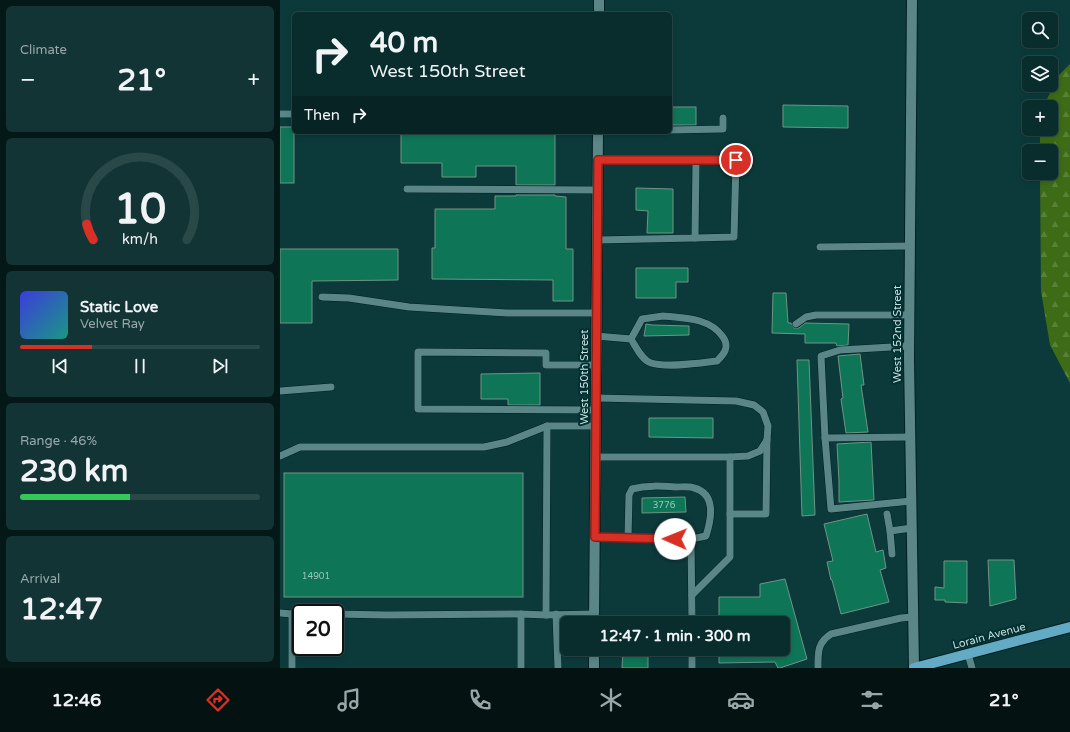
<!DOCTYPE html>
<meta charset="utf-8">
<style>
body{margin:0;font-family:"Varela Round",sans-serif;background:#123434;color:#f1f3f6;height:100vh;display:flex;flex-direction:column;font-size:15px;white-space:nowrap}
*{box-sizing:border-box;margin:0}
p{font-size:13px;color:#99a7a9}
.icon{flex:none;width:22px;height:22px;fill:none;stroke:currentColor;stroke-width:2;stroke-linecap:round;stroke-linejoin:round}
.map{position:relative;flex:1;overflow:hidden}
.details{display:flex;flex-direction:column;gap:6px;padding:6px;background:#051818;width:280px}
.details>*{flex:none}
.banner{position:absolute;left:12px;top:12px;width:380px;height:122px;border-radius:6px;box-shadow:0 2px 6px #0003,0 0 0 1px #294848;background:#092c2c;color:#f1f3f6;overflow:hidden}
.buttons{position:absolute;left:742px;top:12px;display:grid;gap:8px}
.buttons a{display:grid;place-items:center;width:36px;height:36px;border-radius:6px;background:#092c2c;box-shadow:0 2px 6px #0003,0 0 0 1px #294848;font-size:20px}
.speed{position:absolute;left:12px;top:604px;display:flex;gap:8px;font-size:20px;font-weight:700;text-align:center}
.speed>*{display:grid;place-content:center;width:52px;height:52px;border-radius:50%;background:#092c2c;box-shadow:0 2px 6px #0003,0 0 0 1px #294848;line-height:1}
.speed .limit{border:2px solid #111;border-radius:6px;background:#fff;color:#111}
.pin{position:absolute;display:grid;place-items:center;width:34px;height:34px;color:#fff;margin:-17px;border:2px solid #fff;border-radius:50%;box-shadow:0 1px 4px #0007}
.me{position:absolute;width:44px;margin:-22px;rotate:271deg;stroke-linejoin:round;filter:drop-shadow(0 0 3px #0008)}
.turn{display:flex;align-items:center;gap:14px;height:84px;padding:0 12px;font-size:18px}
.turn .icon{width:52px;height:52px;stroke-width:2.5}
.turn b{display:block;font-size:28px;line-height:34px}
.then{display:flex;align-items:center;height:38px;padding:0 12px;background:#0003;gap:8px;font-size:15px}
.big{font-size:30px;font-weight:700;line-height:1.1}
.details .widget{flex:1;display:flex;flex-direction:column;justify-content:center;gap:6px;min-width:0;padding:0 14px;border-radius:6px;background:#123434}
.details .dial{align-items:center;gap:0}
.dial svg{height:104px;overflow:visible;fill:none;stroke:#294848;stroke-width:7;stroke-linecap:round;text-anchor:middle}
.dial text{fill:#f1f3f6;stroke:none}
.song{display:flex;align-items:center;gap:12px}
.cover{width:48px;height:48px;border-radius:6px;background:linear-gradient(135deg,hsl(240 70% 55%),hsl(170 70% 35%))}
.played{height:4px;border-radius:2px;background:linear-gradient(90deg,#d93025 30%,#294848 30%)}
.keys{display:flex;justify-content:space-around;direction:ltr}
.heat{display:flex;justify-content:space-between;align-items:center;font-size:22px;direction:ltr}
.charge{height:6px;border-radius:3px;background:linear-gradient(90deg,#34c759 46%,#294848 0)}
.trip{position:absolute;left:280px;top:616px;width:230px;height:40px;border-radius:6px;background:#092c2c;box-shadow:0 2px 6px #0003,0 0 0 1px #294848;font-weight:700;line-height:40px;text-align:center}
.menu{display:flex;height:64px;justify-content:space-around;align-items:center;background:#041212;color:#99a7a9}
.menu .icon{width:28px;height:28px}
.menu .selected{color:#d93025}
.menu b{font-size:18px;color:#f1f3f6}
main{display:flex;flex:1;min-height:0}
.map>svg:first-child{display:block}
.forest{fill:url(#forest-firs)}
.building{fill:#0e7657;stroke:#6f9484}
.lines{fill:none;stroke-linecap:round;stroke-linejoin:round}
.lane-casing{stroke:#002021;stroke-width:8}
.street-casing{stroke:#002021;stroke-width:12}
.secondary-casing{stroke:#002021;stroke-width:12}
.primary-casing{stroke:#002021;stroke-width:12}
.lane{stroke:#5a8687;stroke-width:7}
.street{stroke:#5a8687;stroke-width:10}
.secondary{stroke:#5a8687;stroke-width:10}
.primary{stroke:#63abc4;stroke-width:10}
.route-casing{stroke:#8d1f18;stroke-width:10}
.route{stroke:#d93025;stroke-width:7}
.labels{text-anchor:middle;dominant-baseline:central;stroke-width:4;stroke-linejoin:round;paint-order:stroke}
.number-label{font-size:9px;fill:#99c4bc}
.street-label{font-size:11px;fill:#c7dede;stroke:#003031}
</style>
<main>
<section class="details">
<div class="widget"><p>Climate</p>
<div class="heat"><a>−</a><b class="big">21°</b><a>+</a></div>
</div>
<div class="widget dial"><svg viewBox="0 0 100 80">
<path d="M14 69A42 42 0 1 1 86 69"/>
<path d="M14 69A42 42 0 0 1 9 57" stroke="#d93025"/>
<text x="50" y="56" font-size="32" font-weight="700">10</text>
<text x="50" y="72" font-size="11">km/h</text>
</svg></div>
<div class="widget">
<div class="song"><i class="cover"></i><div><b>Static Love</b><p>Velvet Ray</p></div></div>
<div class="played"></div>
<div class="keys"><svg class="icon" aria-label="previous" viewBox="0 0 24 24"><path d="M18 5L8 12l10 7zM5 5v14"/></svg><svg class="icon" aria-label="pause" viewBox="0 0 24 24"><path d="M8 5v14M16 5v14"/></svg><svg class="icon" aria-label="next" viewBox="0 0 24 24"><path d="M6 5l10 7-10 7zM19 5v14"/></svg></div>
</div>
<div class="widget"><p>Range · 46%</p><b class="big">230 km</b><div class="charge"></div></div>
<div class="widget"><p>Arrival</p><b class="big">12:47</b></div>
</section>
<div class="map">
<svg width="790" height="668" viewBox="0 0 790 668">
<defs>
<pattern id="forest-firs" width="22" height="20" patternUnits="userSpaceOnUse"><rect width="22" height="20" fill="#3e6c16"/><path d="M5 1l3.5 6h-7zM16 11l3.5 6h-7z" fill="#588137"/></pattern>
</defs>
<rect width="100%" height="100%" fill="#0c3a3b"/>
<path class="forest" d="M790,64v319l-20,-38 -9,-54 -1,-118h11v-22h-11v-22h11v-22h-8l16,-32z"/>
<g class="building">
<path d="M503,105l65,1v22l-65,-1z"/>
<rect x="390" y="107" width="26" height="18"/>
<rect x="0" y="127" width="14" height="56"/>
<path d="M121,132h154v53h-39v-19h-40v11h-34v-14h-41z"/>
<path d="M356,188l37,1v44h-26l1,-22 -12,-1z"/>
<path d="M236,195h39v1l11,1v52h7v52h-20v-21l-121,-1v-31h3v-39h60v-13h21z"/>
<path d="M0,249h118v31l-86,1v42h-32z"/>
<path d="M356,268h52v14h-12v16h-40z"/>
<path d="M493,293h13l2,30h3l3,5h5l6,-5 44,1 -1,21 -11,1 -1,-3h-31v-9l-33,-1z"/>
<path d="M366,324l6,1 37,1v9l-45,1z"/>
<path d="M580,354l4,31h-3l7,47 -22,1 -5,-34 2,-1 -5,-42z"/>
<path d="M517,360h12l6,155 -13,1z"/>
<path d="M260,373v32h-32v-6h-27v-25z"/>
<path d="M369,418h64v20l-64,-1z"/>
<path d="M591,442l3,58 -35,2v-21l-2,-37z"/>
<rect x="4" y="473" width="239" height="124"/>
<path d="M405,497l1,15 -44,1v-15z"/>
<path d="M587,514l9,38 7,-2 3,18 -6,2 9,32 -48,12 -9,-34h-1l-4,-18 6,-1 -9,-37z"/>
<path d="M708,560h26l2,39 -26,7z"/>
<path d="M664,561h23v42l-22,-1v-2h-10v-13l9,1z"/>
<path d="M505,579l22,80 -27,9h-2l-3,-6 -56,1v-14h64v-26h-64v-26h41v-13z"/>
<path d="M343,649h25v19h-26z"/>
</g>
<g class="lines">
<g class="lane-casing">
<g id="lane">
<path d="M0,114h14"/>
<path d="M390,130l53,-1v-11"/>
<path d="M127,189l190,1"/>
<path d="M415,238l39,-1 2,-76h-40"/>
<path d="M317,240l98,-2 1,-77 -98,-1"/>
<path d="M540,247l90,-1"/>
<path d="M42,297l27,1 60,9 98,6h89"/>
<path d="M383,316c22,2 47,2 60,21 7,10 1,17 -6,24 -17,2 -50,7 -66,2 -9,-3 -15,-16 -20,-24l11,-20z"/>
<path d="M516,324l10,-7 10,-2h93"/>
<path d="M316,336l35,3"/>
<path d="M629,346l-69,4 -19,6 4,82 85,-1"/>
<path d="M0,391l51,-4"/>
<path d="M316,410l-178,-1v-57l128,1v12h50"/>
<path d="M545,438l6,71 80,-8"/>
<path d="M0,456l20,-9h184l23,-5 40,-16"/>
<path d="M315,457h135l18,-1 12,-5 7,-11 1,-14 -5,-14 -9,-7 -18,-4 -140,-3"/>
<path d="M450,514h36l1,-74"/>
<path d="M607,514l3,17"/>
<path d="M315,537l96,2 1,84"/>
<path d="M348,538l1,-43 3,-6c15,-4 29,-3 44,-2 6,0 13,-1 18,1 23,6 17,32 12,48l-15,3"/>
<path d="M612,554l-2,-23 22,-3"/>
<path d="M412,595l38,-38v-100"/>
<path d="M0,613l12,1"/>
<path d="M55,614l52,1 134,-1"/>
<path d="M276,614l2,54"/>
<path d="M314,614l-48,1 1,-189h49"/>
<path d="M412,649v19"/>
<path d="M688,654l4,14"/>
<path d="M12,668v-54h9"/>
<path d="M241,668v-54l25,1"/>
<path d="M538,668c0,-15 -1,-25 13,-34l70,-16 12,-1"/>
</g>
</g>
<g class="street-casing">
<path id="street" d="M632,0l-3,358 5,310"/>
</g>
<g class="secondary-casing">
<g id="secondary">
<path d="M319,14v-14"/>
<path d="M314,623l4,-491"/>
<path d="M314,668v-19"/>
</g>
</g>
<g class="primary-casing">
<path id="primary" d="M634,668l156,-41"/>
</g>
<use href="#lane" class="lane"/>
<use href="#street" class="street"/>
<use href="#secondary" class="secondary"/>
<use href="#primary" class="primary"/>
</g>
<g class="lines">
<g class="route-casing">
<path id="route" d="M395,539l-80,-2 3,-377h138"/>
</g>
<use href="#route" class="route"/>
</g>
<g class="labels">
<g class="number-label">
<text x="384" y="505">3776</text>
<text x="36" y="576">14901</text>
</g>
<g class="street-label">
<text transform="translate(617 334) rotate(-90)">West 152nd Street</text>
<text transform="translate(304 377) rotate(-90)">West 150th Street</text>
<text transform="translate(709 636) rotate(-15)">Lorain Avenue</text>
</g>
</g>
</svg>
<div class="buttons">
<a><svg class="icon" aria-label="search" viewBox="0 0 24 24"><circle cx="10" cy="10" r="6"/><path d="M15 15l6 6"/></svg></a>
<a><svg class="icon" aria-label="layers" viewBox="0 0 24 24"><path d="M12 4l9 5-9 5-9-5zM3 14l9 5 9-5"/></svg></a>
<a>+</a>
<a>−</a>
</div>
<div class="speed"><div class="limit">20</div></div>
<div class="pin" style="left:456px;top:160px;background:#d93025"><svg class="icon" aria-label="arrive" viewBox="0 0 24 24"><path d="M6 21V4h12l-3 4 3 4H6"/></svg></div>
<svg class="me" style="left:395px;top:539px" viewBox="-20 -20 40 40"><circle r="19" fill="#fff"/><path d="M0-13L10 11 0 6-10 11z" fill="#d93025"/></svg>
<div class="trip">12:47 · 1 min · 300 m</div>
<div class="banner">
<div class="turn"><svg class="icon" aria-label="right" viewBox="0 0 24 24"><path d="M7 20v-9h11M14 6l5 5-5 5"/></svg><div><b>40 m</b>West 150th Street</div></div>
<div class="then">Then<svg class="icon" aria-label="right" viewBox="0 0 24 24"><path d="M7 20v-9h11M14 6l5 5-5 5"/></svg></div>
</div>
</div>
</main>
<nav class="menu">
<b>12:46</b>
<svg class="icon selected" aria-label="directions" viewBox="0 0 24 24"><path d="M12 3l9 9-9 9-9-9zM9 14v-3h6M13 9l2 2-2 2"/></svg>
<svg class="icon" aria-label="music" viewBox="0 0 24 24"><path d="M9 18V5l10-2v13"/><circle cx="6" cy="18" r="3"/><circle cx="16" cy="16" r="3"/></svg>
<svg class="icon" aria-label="phone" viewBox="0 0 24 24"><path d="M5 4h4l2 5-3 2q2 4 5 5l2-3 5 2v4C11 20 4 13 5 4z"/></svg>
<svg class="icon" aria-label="climate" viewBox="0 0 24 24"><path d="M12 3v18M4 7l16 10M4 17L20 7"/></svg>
<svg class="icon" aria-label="car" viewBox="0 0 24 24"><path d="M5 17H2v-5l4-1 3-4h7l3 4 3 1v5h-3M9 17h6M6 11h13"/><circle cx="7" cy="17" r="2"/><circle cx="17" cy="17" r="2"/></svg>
<svg class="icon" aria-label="filters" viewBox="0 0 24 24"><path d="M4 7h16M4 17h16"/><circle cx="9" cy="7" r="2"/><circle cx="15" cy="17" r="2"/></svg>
<b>21°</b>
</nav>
